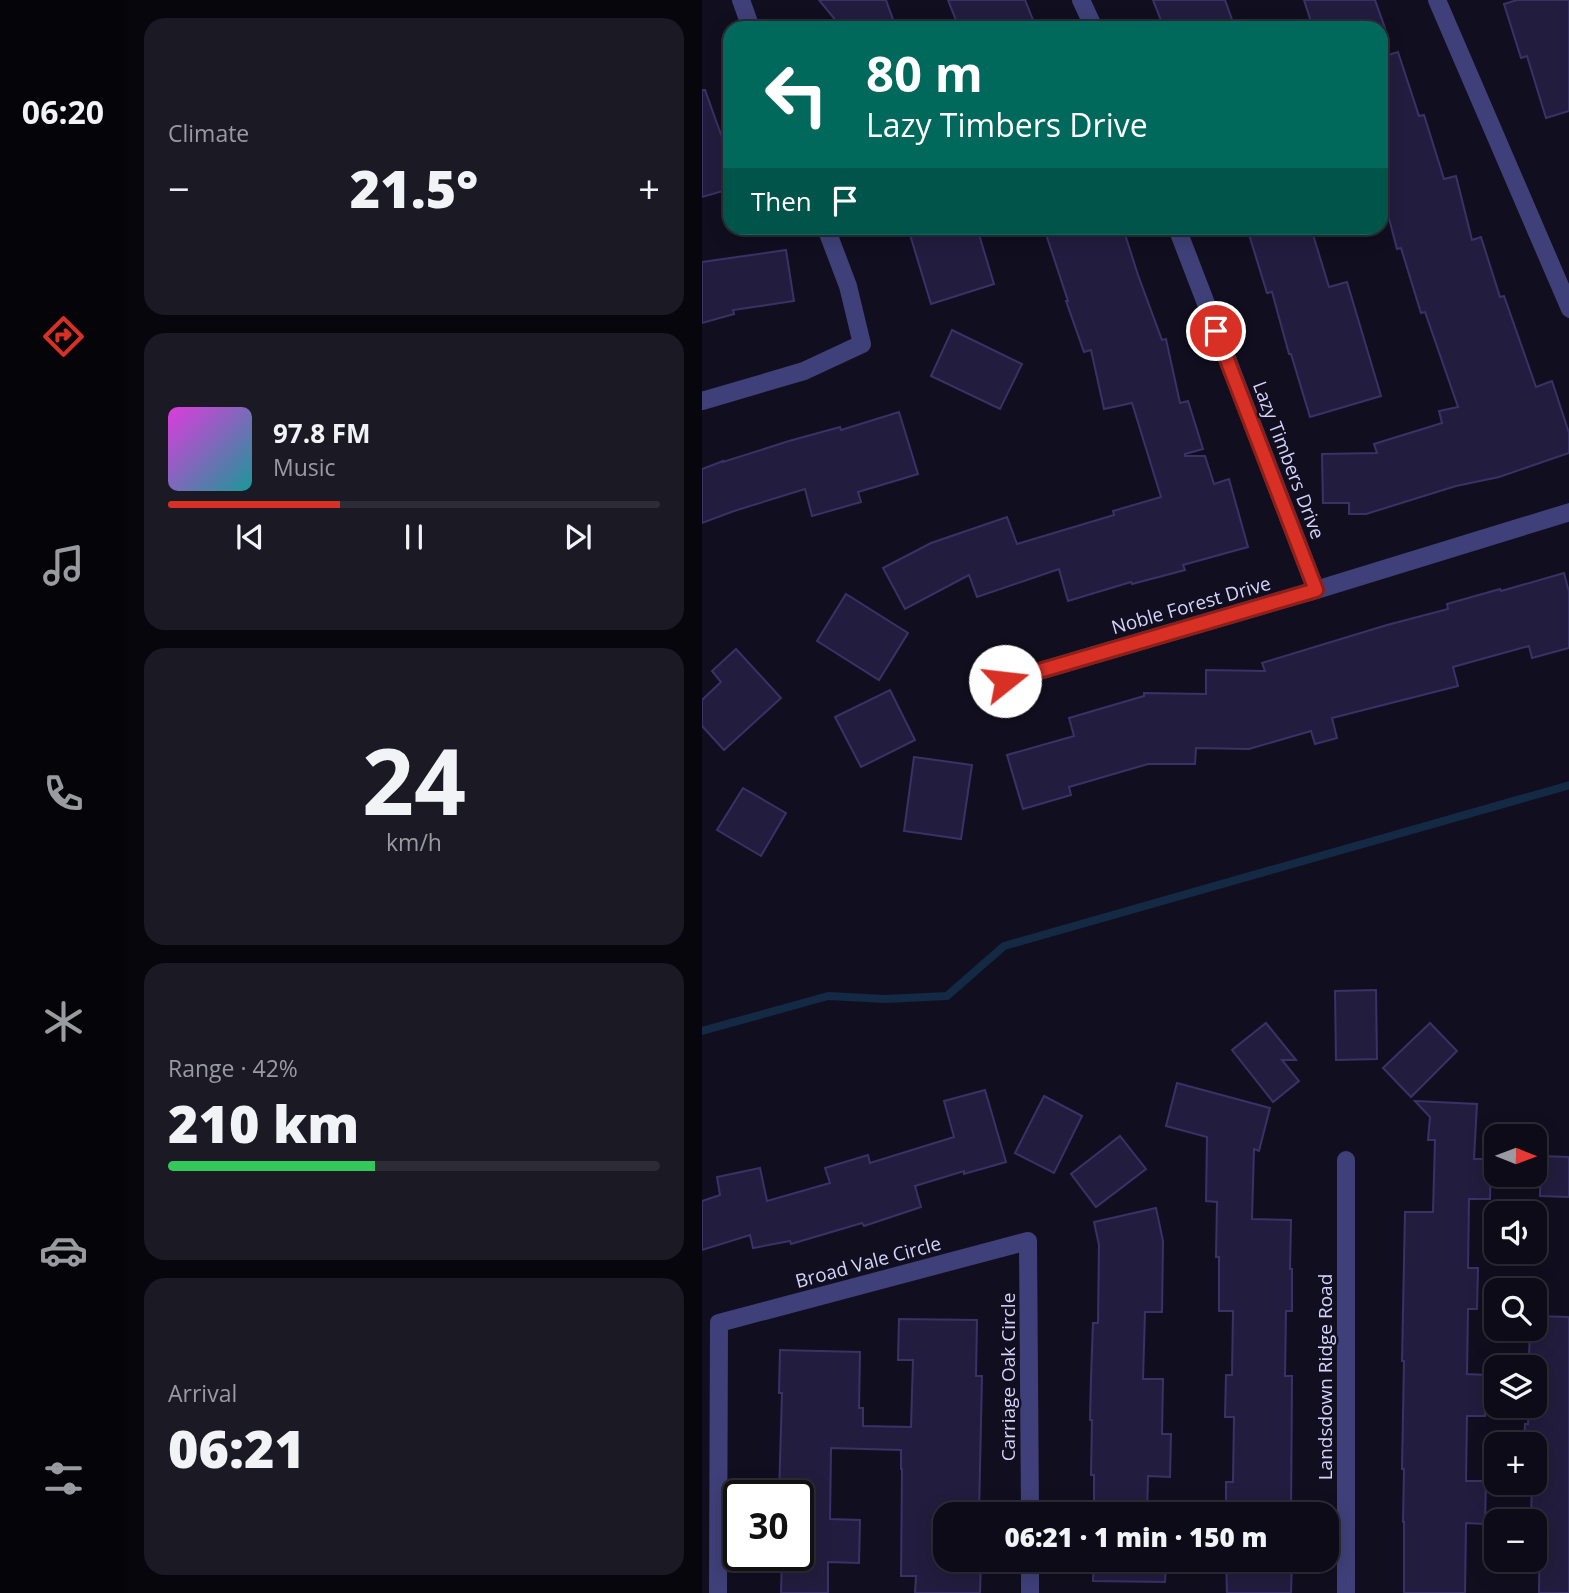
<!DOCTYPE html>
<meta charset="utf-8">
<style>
body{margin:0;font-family:"Open Sans",sans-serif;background:#1b1924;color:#f1f3f6;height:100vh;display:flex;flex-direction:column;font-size:26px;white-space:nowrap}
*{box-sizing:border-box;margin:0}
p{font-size:23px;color:#9a9ba1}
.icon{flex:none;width:38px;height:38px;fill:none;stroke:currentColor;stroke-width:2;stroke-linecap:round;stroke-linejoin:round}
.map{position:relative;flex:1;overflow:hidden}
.drawer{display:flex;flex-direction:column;gap:18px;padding:18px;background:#07060d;width:576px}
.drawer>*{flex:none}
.hud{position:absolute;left:21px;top:21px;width:665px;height:214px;border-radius:21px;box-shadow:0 4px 18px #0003,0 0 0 2px #2d2b36;background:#00695c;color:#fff;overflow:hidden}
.needle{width:46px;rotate:91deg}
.fabs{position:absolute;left:782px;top:1124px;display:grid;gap:14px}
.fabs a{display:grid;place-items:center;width:63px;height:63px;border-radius:14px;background:#0d0b17;box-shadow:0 4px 18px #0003,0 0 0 2px #2d2b36;font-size:35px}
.speed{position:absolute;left:21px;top:1480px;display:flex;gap:14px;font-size:35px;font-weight:700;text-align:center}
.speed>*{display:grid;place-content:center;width:91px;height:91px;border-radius:50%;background:#0d0b17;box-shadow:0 4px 18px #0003,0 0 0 2px #2d2b36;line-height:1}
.speed .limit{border:4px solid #111;border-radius:10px;background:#fff;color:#111}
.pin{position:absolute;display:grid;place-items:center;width:60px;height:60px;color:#fff;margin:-30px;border:4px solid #fff;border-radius:50%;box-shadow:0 2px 7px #0007}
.me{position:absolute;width:77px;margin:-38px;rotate:74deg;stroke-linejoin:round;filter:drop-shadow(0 0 5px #0008)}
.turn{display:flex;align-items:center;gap:24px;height:147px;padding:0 28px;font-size:32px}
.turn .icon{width:91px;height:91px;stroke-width:2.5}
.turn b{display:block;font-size:49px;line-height:60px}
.then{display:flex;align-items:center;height:66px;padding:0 28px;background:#0003;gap:14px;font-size:26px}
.big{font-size:52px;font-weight:800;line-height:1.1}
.drawer .card{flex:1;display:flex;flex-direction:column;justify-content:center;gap:10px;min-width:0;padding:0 24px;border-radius:21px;background:#1b1924}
.drawer .dial{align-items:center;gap:0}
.dial b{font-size:91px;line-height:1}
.song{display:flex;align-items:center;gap:21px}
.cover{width:84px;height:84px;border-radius:10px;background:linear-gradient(135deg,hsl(300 70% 55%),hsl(180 70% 35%))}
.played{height:7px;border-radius:4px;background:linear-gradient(90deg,#d93025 35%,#2d2b36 35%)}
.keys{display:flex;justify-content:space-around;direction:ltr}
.heat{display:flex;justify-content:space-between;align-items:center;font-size:38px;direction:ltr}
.charge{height:10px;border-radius:5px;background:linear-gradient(90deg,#34c759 42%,#2d2b36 0)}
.trip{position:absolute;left:231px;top:1502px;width:406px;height:70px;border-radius:21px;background:#0d0b17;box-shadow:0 4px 18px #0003,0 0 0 2px #2d2b36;font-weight:800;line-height:70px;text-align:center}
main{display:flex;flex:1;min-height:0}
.menu{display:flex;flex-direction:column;width:126px;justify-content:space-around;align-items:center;background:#050409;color:#9a9ba1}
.menu .icon{width:49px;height:49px}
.menu .on{color:#d93025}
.menu b{font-size:32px;color:#f1f3f6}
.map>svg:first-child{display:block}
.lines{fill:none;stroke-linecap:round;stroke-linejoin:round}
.stream{stroke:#142943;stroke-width:8}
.building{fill:#221d3e;stroke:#393267;stroke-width:2}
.minor{stroke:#3f4079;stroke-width:18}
.route-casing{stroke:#8d1f18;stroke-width:18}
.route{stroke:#d93025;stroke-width:12}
.labels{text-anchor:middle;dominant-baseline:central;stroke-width:5;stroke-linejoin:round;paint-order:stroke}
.street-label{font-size:19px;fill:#d4d2fa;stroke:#110f1f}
</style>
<main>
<nav class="menu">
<b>06:20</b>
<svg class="icon on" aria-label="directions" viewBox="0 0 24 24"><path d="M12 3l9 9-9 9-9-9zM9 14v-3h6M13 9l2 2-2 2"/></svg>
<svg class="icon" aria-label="music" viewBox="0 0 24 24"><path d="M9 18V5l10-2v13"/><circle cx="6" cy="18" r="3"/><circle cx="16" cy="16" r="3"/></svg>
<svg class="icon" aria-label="phone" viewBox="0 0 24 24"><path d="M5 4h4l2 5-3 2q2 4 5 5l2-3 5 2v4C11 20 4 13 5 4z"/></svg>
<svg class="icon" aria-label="climate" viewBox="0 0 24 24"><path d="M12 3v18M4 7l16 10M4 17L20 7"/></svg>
<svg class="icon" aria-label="car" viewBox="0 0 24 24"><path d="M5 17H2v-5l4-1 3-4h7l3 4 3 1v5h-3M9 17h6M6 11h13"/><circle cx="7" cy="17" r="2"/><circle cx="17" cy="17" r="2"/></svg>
<svg class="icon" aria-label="filters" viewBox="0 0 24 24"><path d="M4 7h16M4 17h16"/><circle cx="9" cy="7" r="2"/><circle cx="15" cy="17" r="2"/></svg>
</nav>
<section class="drawer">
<div class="card"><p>Climate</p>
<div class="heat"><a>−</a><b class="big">21.5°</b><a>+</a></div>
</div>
<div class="card">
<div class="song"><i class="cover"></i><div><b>97.8 FM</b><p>Music</p></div></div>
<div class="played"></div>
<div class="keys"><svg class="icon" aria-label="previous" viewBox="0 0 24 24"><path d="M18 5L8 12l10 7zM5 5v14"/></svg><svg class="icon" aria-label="pause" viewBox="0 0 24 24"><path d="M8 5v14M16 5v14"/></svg><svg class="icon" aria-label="next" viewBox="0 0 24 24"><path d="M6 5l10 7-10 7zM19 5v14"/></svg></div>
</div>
<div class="card dial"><b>24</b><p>km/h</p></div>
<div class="card"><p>Range · 42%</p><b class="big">210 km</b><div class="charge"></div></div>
<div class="card"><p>Arrival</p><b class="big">06:21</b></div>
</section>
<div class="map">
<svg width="868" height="1593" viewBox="0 0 868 1593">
<rect width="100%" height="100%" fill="#110f1f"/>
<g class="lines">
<path class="stream" d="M0,1031l126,-35 57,3 62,-3 57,-50 566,-161"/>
</g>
<g class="building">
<path d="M117,0h67l10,28h-54z"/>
<path d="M246,0h77l8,20 -21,8h-53z"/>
<path d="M451,0h72l10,28h-71z"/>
<path d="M602,0h71l10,28h-72z"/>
<path d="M815,0h52v111l-23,7 -19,-62 -6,2 -17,-54z"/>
<path d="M696,52l21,64 5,-1 20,64 12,-3 16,64 9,-3 19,60 4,-1 32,91 16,-6 17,52v20l-70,24 -43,9 -90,28h-17v-11h-26l-1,-49 55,-1 -3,-9 68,-21 -3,-12 19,-4 -33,-95 -4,1 -20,-65 -4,1 -16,-61v-131z"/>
<path d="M0,90h3l18,50 7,-2v51l-28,8z"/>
<path d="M206,228h69l17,56 -63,20z"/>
<path d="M342,228h79l15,47 24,65 4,-1 14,64 8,-2 15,48 -18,5v2h20l9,28 15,-5 19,68 -65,18 2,5 -53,14 -1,-2 -63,19 -9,-32 -82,28 -8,-22 -64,34 -22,-41 48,-25 76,-26 10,27 97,-29 -1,-4 48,-14 -29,-94 -28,6 -13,-59 -7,2 -18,-51h2z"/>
<path d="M545,228h64l18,59 18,-5 34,114 -71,21 -19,-63h-2l-17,-62 -5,1z"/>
<path d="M84,250l8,51 -61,9 1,4 -32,9v-61z"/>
<path d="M250,330l70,34 -22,45 -69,-33z"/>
<path d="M197,412l19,62 -60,18 3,10 -49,14 -7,-27 -71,22 -32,12v-54l21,-8v1l66,-21 51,-14 1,3z"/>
<path d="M862,573l5,19v56l-37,10 -3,-12 -76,21 5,19 -126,32 5,20 -22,6 -4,-13 -62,18 -53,-1 -1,16h-47l-79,23 2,8 -48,14 -16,-54 67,-19 -5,-18 75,-22v-3l62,1v-24l59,1 -3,-8 125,-38 61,-16 -1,-5 53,-15 1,2z"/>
<path d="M144,594l62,39 -29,47 -62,-39z"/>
<path d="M34,649l45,49 -57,52 -22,-24v-26l19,-18 -9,-11z"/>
<path d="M188,690l25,50 -54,27 -26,-50z"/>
<path d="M212,757l58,8 -11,74 -57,-8z"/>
<path d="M41,788l43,25 -25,43 -44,-26z"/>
<path d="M674,990l1,69 -41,1 -1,-69z"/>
<path d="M564,1023l30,37h-14l17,21 -26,21 -41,-52z"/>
<path d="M728,1023l27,28 -46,46 -28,-29z"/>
<path d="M475,1083l93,25 -11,43 -5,-2 -2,70 39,1 -1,49h2v42h-6l-1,65h7l-1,136 -65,2v-32h7l1,-65h-9l1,-42h6l1,-64h-14v-54h-3l1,-55 -11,-1 1,-64 -41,-11z"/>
<path d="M283,1090l21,72 -42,12v-3l-49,15 6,21 -57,19 -2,-3 -71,21 -1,-3 -37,7 -3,-13 -48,15v-49l18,-6 -3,-18 43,-9 7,33 63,-18 -5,-15 43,-13 2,8 84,-26 -10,-36z"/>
<path d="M342,1096l38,20 -28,57 -39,-20z"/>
<path d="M713,1101l62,3 -3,55h17l-1,40h-21l-1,69h10l-1,41h-9l-1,65 19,1 -1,41h-18l-1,65h20l-1,43 -19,-1 -1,70h-61v-71h-1l1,-53h-2l2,-108h-2l3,-149h28l2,-72h-7l2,-23z"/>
<path d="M418,1136l26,33 -50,38 -25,-33z"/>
<path d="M839,1156l28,1v40l-29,-1z"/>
<path d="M454,1208l7,33 -1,71h-17l-2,67h20l-1,55h9l-1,43 -22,-1 -1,38h-53v-39h-3l1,-55h-2l1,-42 2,-55h5l1,-78 -5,-23z"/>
<path d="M833,1316l34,1v276h-30l1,-73h-9l1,-38h3v-38h-11l1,-20h3l1,-19h6v-48h-6l1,-29h5z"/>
<path d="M197,1319l78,1 -1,56h6l-3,138h-34v45h36l-1,34h-65l1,-17h-15l1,-107h-1v-19l-70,-2 -1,71 30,1 -1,43 -31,-1v31h-47l1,-37h16v-60h-19l3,-103h-3l1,-43 80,2 -1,56h4v18l48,1 2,-67h-15z"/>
<path d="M392,1559h72l-1,23 -72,-1z"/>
<path d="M524,1559h66l-1,34h-64z"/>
</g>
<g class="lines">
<g class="minor">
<path d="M39,0l10,28"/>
<path d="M379,0l13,28"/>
<path d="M735,0l133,309"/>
<path d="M475,228l139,362"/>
<path d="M0,401l102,-30 58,-27 -14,-58 -22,-58"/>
<path d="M282,681h21l311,-91 254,-78"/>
<path d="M644,1160v433"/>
<path d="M328,1559v34"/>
<path d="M16,1593l1,-270 309,-82 2,273"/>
</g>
</g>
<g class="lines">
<g class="route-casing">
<path id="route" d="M303,681l311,-91 -100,-259"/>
</g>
<use href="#route" class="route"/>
</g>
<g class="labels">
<g class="street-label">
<text transform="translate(587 460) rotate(69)">Lazy Timbers Drive</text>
<text transform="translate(489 605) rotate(-16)">Noble Forest Drive</text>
<text transform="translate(166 1262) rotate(-15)">Broad Vale Circle</text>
<text transform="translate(306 1377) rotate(-90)">Carriage Oak Circle</text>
<text transform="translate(623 1377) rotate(-90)">Landsdown Ridge Road</text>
</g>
</g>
</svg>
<div class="fabs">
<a><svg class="needle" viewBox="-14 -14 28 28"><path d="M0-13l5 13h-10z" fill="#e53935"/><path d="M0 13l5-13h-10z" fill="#9a9ba1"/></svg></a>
<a><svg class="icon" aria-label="sound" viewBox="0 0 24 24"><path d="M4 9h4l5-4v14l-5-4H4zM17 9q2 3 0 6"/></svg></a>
<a><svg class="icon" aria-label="search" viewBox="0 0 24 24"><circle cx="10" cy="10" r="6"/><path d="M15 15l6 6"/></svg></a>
<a><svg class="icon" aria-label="layers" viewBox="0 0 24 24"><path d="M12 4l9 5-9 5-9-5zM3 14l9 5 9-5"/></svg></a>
<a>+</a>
<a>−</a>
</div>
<div class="speed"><div class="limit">30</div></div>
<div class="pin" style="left:514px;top:331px;background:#d93025"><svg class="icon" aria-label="arrive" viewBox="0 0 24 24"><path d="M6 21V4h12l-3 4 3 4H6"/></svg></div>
<svg class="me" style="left:303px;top:681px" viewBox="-20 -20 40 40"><circle r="19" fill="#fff"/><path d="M0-13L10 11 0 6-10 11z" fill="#d93025"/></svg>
<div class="trip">06:21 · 1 min · 150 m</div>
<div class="hud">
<div class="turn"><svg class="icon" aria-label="left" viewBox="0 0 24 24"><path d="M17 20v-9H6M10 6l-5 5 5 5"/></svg><div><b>80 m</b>Lazy Timbers Drive</div></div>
<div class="then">Then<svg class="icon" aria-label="arrive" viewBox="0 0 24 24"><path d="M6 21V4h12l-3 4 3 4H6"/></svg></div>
</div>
</div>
</main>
